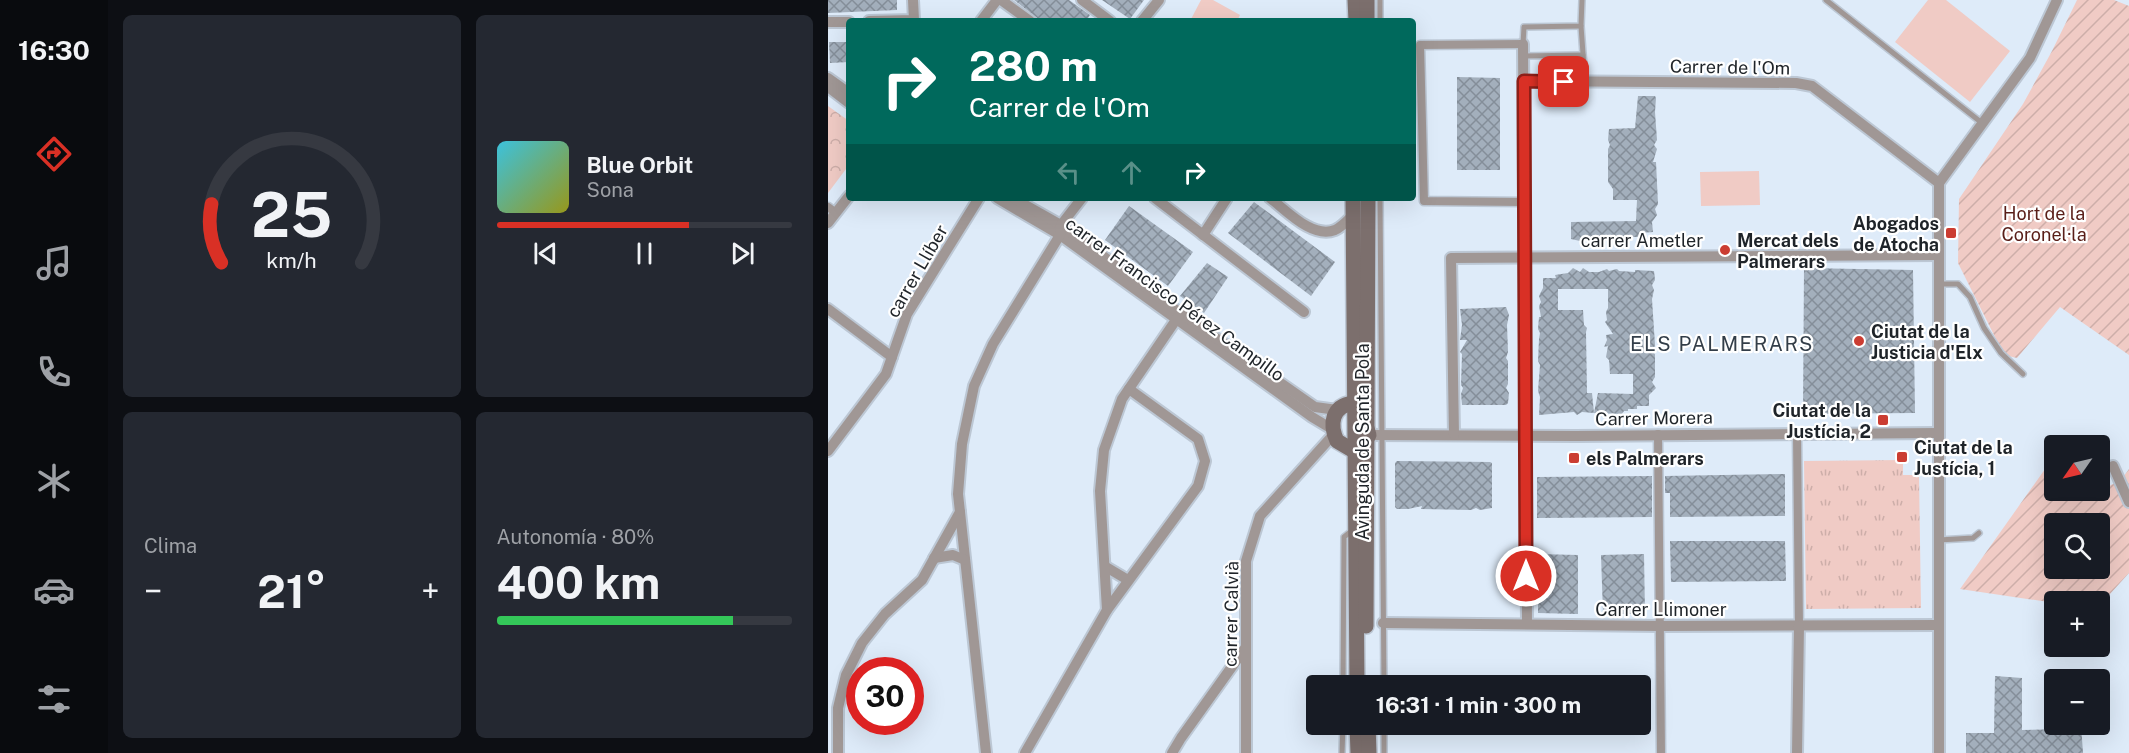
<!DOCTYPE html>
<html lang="es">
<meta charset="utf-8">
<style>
body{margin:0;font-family:"Public Sans",sans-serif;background:#242831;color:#f1f3f6;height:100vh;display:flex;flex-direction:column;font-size:22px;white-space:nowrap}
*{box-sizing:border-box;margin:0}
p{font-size:20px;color:#9ea1a6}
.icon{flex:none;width:33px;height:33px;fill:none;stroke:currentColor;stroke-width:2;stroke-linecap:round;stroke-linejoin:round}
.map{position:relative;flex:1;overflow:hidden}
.panel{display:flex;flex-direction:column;gap:15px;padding:15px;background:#0d0f14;width:720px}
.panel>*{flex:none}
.hud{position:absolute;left:18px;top:18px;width:570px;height:183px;border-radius:6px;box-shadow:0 6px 24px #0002;background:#00695c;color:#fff;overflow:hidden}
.needle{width:39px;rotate:236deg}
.tools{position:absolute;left:1216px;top:435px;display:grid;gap:12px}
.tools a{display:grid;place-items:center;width:66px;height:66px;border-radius:6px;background:#171b24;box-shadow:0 6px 24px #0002;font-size:30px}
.speed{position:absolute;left:18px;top:657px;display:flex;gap:12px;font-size:30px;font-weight:700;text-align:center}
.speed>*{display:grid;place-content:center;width:78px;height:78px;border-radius:50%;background:#171b24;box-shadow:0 6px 24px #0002;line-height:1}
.speed .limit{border:9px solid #d22;background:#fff;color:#111}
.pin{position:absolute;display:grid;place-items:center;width:51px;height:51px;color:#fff;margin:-26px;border-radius:12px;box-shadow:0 3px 9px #0006}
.me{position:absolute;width:66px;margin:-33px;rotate:0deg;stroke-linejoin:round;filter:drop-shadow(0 0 4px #0008)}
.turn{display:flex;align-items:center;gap:21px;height:126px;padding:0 24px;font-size:27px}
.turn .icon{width:78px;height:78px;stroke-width:2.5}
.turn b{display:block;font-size:42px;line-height:51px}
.lanes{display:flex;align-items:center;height:57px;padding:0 24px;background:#0003;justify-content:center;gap:30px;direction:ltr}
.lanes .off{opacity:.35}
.big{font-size:45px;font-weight:700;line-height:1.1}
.panel .card{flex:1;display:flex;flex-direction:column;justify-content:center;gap:9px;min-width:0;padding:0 21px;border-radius:9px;background:#242831}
.panel .dial{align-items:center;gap:0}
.dial svg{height:156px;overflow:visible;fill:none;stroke:#363941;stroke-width:7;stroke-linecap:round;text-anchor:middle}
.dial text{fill:#f1f3f6;stroke:none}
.song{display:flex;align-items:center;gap:18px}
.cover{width:72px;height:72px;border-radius:9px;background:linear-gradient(135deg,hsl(190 70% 55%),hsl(60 70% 35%))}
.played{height:6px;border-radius:3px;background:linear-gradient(90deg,#d93025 65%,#363941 65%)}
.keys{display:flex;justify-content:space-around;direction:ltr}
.heat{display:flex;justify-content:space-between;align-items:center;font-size:33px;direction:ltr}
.charge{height:9px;border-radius:4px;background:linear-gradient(90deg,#34c759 80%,#363941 0)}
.panel .tiles{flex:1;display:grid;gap:15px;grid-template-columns:repeat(2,1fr)}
.trip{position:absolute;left:478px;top:675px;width:345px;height:60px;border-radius:6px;background:#171b24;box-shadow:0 6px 24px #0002;font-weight:700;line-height:60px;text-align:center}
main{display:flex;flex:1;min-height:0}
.tab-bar{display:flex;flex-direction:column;width:108px;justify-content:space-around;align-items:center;background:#090b0e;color:#9ea1a6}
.tab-bar .icon{width:42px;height:42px}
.tab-bar .active{color:#d93025}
.tab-bar b{font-size:27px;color:#f1f3f6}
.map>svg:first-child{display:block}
.grass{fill:url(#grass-tufts)}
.forest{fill:url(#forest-crowns)}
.garden{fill:url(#garden-furrows);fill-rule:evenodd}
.pitch{fill:#f0cbc5}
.building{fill:url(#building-cross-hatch)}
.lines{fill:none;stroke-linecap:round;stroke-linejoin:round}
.service-casing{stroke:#bcc7d4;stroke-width:8}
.pedestrian-casing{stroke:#bcc7d4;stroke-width:11}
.minor-casing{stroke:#bcc7d4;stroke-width:14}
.secondary-casing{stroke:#bcc7d4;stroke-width:18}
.service{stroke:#a09795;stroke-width:5}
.pedestrian{stroke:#a09795;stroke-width:8}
.minor{stroke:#a09795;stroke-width:10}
.secondary{stroke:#7c6f6d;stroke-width:15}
.route-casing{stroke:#8d1f18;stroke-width:15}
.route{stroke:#d93025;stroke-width:10}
.poi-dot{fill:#cb3d32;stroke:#fff;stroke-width:2}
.labels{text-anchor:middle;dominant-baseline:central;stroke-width:4.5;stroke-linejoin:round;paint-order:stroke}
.street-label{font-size:18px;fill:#1f2429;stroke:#fff}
.park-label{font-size:18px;fill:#591e18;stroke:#fff}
.poi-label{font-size:18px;font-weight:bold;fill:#1f2429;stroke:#fff;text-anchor:start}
.neighbourhood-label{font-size:20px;letter-spacing:1.5px;fill:#333e49;stroke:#fff}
</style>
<main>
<nav class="tab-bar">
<b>16:30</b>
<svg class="icon active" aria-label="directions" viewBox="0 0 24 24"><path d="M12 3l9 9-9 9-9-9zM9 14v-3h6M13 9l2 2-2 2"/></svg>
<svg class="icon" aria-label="music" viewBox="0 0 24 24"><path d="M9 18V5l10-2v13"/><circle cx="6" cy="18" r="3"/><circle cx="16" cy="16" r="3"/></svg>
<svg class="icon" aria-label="phone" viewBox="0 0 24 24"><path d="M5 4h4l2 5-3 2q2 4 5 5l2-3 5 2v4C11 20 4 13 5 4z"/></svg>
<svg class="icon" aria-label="climate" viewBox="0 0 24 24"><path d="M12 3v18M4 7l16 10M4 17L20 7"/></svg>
<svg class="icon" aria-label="car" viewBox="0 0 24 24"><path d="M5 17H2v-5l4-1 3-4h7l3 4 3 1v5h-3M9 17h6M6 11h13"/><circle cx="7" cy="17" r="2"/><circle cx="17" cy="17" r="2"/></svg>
<svg class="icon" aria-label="filters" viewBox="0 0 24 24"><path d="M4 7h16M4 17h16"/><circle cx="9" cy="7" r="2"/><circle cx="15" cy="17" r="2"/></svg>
</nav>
<section class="panel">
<div class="tiles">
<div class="card dial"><svg viewBox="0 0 100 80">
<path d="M14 69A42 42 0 1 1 86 69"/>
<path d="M14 69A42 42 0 0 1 9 39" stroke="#d93025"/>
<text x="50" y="56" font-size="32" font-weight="700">25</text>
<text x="50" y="72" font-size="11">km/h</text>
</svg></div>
<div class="card">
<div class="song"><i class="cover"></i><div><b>Blue Orbit</b><p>Sona</p></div></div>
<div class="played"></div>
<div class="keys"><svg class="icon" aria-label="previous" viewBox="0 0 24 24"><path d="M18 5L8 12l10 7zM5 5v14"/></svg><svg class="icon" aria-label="pause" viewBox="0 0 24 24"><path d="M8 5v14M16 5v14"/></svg><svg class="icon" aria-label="next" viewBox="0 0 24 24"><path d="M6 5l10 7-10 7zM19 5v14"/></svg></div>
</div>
<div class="card"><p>Clima</p>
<div class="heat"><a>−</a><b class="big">21°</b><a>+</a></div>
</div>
<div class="card"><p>Autonomía · 80%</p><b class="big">400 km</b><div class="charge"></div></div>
</div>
</section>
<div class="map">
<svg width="1301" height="753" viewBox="0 0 1301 753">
<defs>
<pattern id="grass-tufts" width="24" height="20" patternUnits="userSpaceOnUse" patternTransform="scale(1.5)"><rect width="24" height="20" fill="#f0cbc5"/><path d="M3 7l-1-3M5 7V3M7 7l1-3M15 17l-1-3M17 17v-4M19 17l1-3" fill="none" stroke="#cdaea9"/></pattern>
<pattern id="forest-crowns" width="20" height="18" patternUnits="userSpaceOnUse" patternTransform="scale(1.5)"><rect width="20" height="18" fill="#f0cbc5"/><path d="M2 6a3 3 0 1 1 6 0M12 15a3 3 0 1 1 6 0" fill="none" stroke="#cdaea9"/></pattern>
<pattern id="garden-furrows" width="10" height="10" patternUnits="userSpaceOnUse" patternTransform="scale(1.5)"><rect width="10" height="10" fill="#f0cbc5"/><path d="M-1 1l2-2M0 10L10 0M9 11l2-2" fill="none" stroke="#cdaea9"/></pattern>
<pattern id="building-cross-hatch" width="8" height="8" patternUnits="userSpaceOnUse" patternTransform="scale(1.5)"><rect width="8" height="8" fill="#a3afbc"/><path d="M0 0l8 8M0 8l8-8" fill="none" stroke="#848e99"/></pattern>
</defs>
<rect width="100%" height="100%" fill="#deebf9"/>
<path class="grass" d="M1075,460v15h16l2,133 -115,1 -2,-148z"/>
<path class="forest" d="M0,106l21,15v44l-21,28z"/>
<g class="garden">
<path d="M1249,0h37l15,6v349l-69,-48 -43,51 -13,-3 -46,-92 1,-64 64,-95 29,-53z"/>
<path d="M1227,455v35h45v-10l7,7 14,-7 8,-11v104l-29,32v-3h-45v1l-95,-14zM1227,524h45v44h-45z"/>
</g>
<g class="pitch">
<path d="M373,0h12l27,15 -3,6h-47z"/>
<path d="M1100,0h18l64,51 -40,51 -75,-60z"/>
<path d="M931,171l1,34 -59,1 -1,-34z"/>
</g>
<g class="building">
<path d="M0,0h69v10l-69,3z"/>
<path d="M186,0h55l21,15 -4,6h-45z"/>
<path d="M274,0h42l-14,19z"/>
<path d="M1,42h20v20l-19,1z"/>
<path d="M629,77l43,1v92h-43z"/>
<path d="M810,96h17l1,2 -1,14 2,28 -3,5 3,4 -4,13h3l2,42 -3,5 2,6 -5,7 1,10 -12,1 -1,4h-10l-7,5 -4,-3 -7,2h-23l-1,-2 -8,2 -9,-2v-17l65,-1 1,-21h-24v-11l-5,-7v-33l2,-4 -2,-5 1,-11 26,-1z"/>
<path d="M426,202l81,60 -24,34 -83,-63z"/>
<path d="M301,206l64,46 -25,34 -63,-46z"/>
<path d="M379,263l21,14 -24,36 -24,-17z"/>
<path d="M745,268l7,4 3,-4 6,4h10l8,-3 2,2 8,-2 2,2 16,1v-2l19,1 1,9 -3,5 2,5 -2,9 3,46 -2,7 2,2v23l-3,5 4,6 -7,7v11h-12v3h-9v2h-4l-2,3 -28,-1 4,-20 35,1v-20h-23l-1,-14 -3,-3 2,-11 -4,1 3,-7 -1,-5 7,-1 -8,-12 2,-2 -1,-8 2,-4v-19h-50v21h25l1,15 3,3 -1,4 1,61h5l2,20 -12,-1 -5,3 -3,-3 -35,3 1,-18 -2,-6 2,-26 -2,-4 1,-22 1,-6 -2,-4 1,-12h2l-2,-11 2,-4 -2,-6 4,-8v-10h13l-1,-3 13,-2z"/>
<path d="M976,268l109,2 2,143 -112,1z"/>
<path d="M678,307l3,8 -2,10 1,27 -2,6 2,3v23l-2,4 3,5 -1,10 -2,2h-44l-1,-11 2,-6 -2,-3 1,-31 -2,-2 7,-12h-7l2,-15 -2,-16z"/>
<path d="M569,461l93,1 2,1v45l-12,2 -4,-2 -5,2 -50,-1 1,-3 -14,3h-11l-2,-2v-44z"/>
<path d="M957,474v42l-115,1v-24h-5v-17z"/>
<path d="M824,476v41l-115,1v-41z"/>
<path d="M842,541h115l1,40 -115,1z"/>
<path d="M710,554l40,1v59l-40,-1z"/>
<path d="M816,554l1,60h-42l-2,-59z"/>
<path d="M1167,676l27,2v52l43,-1v-5h16l2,29h-117v-20h28z"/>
</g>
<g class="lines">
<g class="service-casing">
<g id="service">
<path d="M552,0v21"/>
<path d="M998,0l156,123"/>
<path d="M753,26l4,55"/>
<path d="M695,44l1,-17 57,-1 1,-26"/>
<path d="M695,56l60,-1"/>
<path d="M552,198l4,488"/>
<path d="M1111,284h19l12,13 14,31 17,25 22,21"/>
<path d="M1111,540l34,-2 6,-5"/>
<path d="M515,686l1,-149 10,-8"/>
<path d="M556,724v29"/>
<path d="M514,753l1,-29"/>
</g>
</g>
<g class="pedestrian-casing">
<g id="pedestrian">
<path d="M695,44l-103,1 4,156 100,1"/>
<path d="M0,207l8,6"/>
<path d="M830,434l3,319"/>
<path d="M969,434l2,192"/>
</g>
</g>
<g class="minor-casing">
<g id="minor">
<path d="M173,0l29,21"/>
<path d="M254,0l28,21"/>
<path d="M41,21l45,-1 -1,-20"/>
<path d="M153,21l16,-21"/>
<path d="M314,21l17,-21"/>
<path d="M0,22h21"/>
<path d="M695,44l4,580"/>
<path d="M0,78l21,15"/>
<path d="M696,81l272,2 16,3 127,97"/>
<path d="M0,87l21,16"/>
<path d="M169,198l63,37 252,182 20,12"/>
<path d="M185,198l48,27 119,88 135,94 22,3"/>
<path d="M327,198l149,114"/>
<path d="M442,198c16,12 42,41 65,32 7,-3 13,-10 18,-15"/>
<path d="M0,223l21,-27"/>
<path d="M375,235l24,-37"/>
<path d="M0,309l64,48"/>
<path d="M541,435l207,1 363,-3"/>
<path d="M626,435l-3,-177 488,-3"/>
<path d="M0,451l58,-77 21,-60 72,-116"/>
<path d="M1285,466l16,36"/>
<path d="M132,512l26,241"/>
<path d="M106,558l19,-3 12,5"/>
<path d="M278,567l22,13"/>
<path d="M279,610l-7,-119 4,-41 18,-51 58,-85"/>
<path d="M555,623l278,3 278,-1"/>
<path d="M10,753v-45l8,-33 16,-32 23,-29 37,-34 38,-68 -2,-18 4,-50 12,-58 19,-42 67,-109 1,-10 21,-27"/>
<path d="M197,753l82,-143 91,-124 7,-25 -7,-22 -69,-50"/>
<path d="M344,753l9,-15 65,-91"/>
<path d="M418,753v-192l14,-45 74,-82"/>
<path d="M969,753l2,-127"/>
<path d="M1111,753v-570l91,-125 27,-58"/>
</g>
</g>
<g class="secondary-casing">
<g id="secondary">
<path d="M527,0l1,21"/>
<path d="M539,0v21"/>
<path d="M525,198l4,488"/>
<path d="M525,403l9,8 7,24 -7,13 -8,3 -17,-10c-8,-17 -5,-35 16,-38z"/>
<path d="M538,626l2,-428"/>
<path d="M529,724l1,29"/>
<path d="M540,724l1,29"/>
</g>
</g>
<use href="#service" class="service"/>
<use href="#pedestrian" class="pedestrian"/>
<use href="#minor" class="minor"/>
<use href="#secondary" class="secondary"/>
</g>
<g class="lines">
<g class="route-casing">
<path id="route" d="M698,576l-2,-495 40,1"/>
</g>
<use href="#route" class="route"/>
</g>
<g class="poi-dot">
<rect x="1117" y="227" width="12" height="12" rx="3"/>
<circle cx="897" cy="250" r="6"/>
<circle cx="1031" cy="341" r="6"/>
<rect x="1049" y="414" width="12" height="12" rx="3"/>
<rect x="1068" y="451" width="12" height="12" rx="3"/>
<rect x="740" y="452" width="12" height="12" rx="3"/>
</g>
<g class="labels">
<g class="street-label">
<text transform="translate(902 67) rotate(1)">Carrer de l'Om</text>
<text x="814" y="240">carrer Ametler</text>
<text transform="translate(89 271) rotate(-60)">carrer Llíber</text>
<text transform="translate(347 299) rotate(36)">carrer Francisco Pérez Campillo</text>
<text transform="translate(826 418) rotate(-1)">Carrer Morera</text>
<text transform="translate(534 442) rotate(-90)">Avinguda de Santa Pola</text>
<text x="833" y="609">Carrer Llimoner</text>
<text transform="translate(403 614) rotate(-89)">carrer Calvià</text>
</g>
<g class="park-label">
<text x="1216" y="213">Hort de la<tspan x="1216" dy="21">Coronel·la</tspan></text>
</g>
<g class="poi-label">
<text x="1111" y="223" text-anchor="end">Abogados<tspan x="1111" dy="21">de Atocha</tspan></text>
<text x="909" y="240">Mercat dels<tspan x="909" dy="21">Palmerars</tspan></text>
<text x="1043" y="331">Ciutat de la<tspan x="1043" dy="21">Justicia d'Elx</tspan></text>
<text x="1043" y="410" text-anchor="end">Ciutat de la<tspan x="1043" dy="21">Justícia, 2</tspan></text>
<text x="1086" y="447">Ciutat de la<tspan x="1086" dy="21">Justícia, 1</tspan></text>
<text x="758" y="458">els Palmerars</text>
</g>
<g class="neighbourhood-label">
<text x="894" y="344">ELS PALMERARS</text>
</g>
</g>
</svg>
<div class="tools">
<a><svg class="needle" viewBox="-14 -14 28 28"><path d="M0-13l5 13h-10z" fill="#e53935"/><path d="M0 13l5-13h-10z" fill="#9ea1a6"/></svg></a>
<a><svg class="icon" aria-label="search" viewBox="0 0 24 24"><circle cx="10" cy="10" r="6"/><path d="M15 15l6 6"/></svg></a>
<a>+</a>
<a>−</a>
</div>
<div class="speed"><div class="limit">30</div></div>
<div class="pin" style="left:736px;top:82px;background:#d93025"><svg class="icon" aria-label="arrive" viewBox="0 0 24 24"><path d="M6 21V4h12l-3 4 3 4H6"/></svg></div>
<svg class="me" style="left:698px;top:576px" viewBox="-20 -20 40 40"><circle r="17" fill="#d93025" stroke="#fff" stroke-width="3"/><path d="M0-11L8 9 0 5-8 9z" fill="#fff"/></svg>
<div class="trip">16:31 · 1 min · 300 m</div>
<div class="hud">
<div class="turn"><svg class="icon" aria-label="right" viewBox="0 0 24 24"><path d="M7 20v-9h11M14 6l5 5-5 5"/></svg><div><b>280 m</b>Carrer de l'Om</div></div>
<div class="lanes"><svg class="icon off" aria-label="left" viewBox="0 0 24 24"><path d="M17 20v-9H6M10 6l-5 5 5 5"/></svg><svg class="icon off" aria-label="ahead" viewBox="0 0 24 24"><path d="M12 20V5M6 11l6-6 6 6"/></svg><svg class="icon" aria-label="right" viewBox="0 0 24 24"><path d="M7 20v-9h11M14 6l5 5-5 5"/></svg></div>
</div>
</div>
</main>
